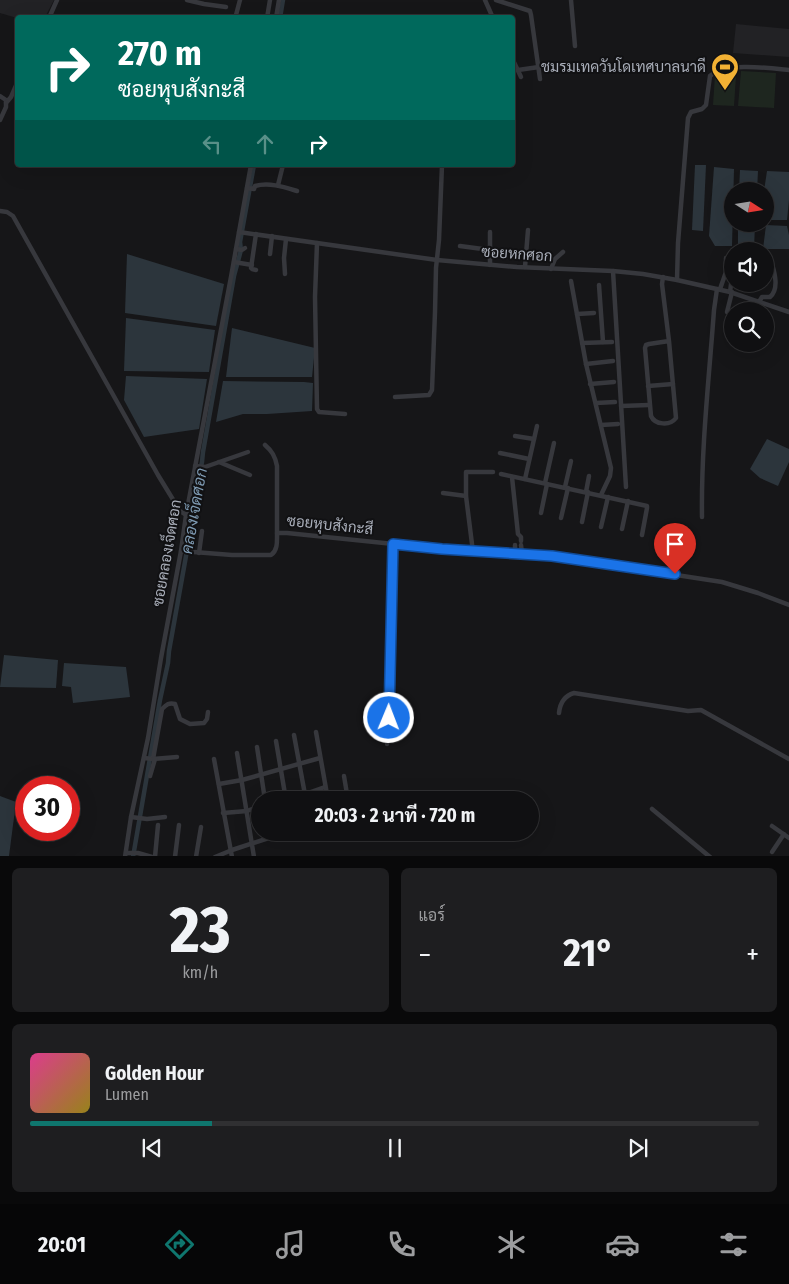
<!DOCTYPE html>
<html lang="th">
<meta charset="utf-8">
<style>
body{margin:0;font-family:"Fira Sans Condensed",Sarabun,sans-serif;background:#1e1e20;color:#f1f3f6;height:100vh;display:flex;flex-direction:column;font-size:19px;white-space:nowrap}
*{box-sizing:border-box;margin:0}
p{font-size:16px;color:#9c9d9f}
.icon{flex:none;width:28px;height:28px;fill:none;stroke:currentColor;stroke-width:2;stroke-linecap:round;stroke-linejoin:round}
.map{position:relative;height:856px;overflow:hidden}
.side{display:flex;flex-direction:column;gap:12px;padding:12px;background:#09090a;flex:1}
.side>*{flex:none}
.banner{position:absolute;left:15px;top:15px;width:500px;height:152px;border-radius:5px;box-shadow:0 5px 20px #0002,0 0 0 1px #303032;background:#00695c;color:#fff;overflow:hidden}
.needle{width:32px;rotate:102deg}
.fabs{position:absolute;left:724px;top:182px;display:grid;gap:10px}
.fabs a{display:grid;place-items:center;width:50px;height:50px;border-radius:50%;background:#101012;box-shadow:0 5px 20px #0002,0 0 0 1px #303032;font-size:25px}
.speed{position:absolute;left:15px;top:776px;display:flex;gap:10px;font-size:25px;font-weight:700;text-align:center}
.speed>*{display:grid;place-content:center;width:65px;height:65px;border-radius:50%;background:#101012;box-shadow:0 5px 20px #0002,0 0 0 1px #303032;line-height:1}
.speed .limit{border:8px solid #d22;background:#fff;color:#111}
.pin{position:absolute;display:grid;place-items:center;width:42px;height:42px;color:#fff;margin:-51px -21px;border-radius:50% 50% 50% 0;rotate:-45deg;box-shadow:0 0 5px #0007}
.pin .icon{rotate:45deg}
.me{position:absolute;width:55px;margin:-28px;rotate:1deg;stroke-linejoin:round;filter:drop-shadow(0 0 4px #0008)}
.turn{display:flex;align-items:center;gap:18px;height:105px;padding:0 20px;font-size:22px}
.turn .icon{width:65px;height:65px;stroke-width:2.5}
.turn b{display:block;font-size:35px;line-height:42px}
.lanes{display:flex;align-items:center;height:48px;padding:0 20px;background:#0003;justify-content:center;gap:25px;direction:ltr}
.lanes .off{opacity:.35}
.big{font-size:38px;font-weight:700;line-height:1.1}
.side .tile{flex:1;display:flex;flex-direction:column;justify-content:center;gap:8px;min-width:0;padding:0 18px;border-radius:8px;background:#1e1e20}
.side .dial{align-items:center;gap:0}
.dial b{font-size:65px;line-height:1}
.song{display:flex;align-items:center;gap:15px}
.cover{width:60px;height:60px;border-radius:8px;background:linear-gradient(135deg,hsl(330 70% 55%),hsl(50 70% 35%))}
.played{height:5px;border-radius:2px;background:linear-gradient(90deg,#0f766e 25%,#303032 25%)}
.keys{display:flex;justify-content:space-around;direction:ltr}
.heat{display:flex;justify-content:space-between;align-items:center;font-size:28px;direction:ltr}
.side .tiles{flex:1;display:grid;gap:12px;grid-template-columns:1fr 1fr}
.tile:last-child{grid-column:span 2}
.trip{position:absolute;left:251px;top:791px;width:288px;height:50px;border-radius:25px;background:#101012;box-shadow:0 5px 20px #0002,0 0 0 1px #303032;font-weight:700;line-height:50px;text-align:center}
.tabs{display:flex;height:80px;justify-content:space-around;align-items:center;background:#060607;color:#9c9d9f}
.tabs .icon{width:35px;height:35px}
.tabs .on{color:#0f766e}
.tabs b{font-size:22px;color:#f1f3f6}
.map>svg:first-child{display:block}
.built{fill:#222225}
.green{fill:#1e261f}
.water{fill:#2c353c}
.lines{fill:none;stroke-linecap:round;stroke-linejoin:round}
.canal{stroke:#2c353c;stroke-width:4.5}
.street{stroke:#37383d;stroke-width:4.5}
.route-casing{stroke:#114b97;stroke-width:12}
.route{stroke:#1a73e8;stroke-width:9}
.labels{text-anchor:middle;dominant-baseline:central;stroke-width:4;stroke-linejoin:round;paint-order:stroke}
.poi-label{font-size:15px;fill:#a8adb8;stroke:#111113;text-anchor:end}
.street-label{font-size:15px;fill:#a8adb8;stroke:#111113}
.water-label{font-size:16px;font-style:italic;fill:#7f9bb3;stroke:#111113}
</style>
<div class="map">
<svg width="789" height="857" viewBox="0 0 789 857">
<rect width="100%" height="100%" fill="#161618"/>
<g class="built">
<path d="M0,0h54l-9,17 -28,1 -17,-5z"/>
<path d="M736,24l53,5v28l-56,-4z"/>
</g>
<g class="green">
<path d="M741,71l35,2 -2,35 -36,-2z"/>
<path d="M715,75l21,1 -2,30 -21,-1z"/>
</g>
<g class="water">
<path d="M695,165h11l-3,66 -11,-1z"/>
<path d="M714,167l20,2 -2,77h-17l-6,-10z"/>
<path d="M740,170l18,1 -1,20h-18z"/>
<path d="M767,171l22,1v28l-2,20h-22l-1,-29z"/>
<path d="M738,224h17l-1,25 -16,-1z"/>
<path d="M766,225l21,1 2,9v14h-26z"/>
<path d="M127,254l97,30 -8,42 -91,-13z"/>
<path d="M126,318l89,12 -6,42 -85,-1z"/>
<path d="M232,328l83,20 -3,29h-86z"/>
<path d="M126,376l81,3 -8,50 -55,8 -20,-37z"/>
<path d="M223,381l81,1 9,1 -1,28 -45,3h-24l-27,8z"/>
<path d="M767,439l22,10v13l-11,24 -18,-8 -10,-9z"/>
<path d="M4,655l54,5 -2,28 -56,-1z"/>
<path d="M64,663l62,4 4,30 -57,6 -2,-16 -9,-1z"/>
<path d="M0,796l16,6 -7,54h-9z"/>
</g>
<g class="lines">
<g class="canal">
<path d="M280,18l3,-18"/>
<path d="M133,857l27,-157 8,-37 1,-12 19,-106 10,-65 4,-18 1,-10 31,-176 7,-26 -1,-8 14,-77"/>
</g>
<g class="street">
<path d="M187,0l17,4 22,3"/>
<path d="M485,0l8,18"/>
<path d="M496,0l34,11 1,4 9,64"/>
<path d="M571,0l4,46"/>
<path d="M49,18l8,-18"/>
<path d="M238,18l-2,-3 4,-15"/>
<path d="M267,18l3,-18"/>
<path d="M276,18l3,-18"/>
<path d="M512,58l9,19"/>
<path d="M518,70l21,-3"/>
<path d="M0,96l6,4v3"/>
<path d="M0,120l6,-13v-4l5,-6 7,-16"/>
<path d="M278,185l5,-20"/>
<path d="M247,188l7,1 1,-3c14,-4 29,1 42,5"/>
<path d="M0,211l7,1 6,4 145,259 22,36 6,4"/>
<path d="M239,232l198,28 80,7 96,4 30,3 34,6 53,12 59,20"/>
<path d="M490,232v18"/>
<path d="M317,243l-2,54 2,112 2,3 26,2"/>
<path d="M460,246l30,4v15"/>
<path d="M236,249l6,1 3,-2"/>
<path d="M270,254l2,-18"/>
<path d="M234,262l18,3"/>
<path d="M525,267l3,-37"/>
<path d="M551,269l4,-10 8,-7"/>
<path d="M256,270l-4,-1 -1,-1 5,-34"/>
<path d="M613,271l13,216"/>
<path d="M285,274l-1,-16 2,-19"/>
<path d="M663,277l-1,7 7,57 7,77c-6,8 -21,7 -25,-2l-6,-68 1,-3 3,-1 20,-3"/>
<path d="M677,280l1,-37 10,-125 3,-6 11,-3 4,-4 4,-29c15,-14 59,-8 79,-6"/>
<path d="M571,281l15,83 25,104 -1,8 -9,19"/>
<path d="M599,285l4,57"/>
<path d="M720,289l6,-17v-14"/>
<path d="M730,292l2,-15"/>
<path d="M759,302l3,-5h8c9,-8 5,-23 2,-33"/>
<path d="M727,312l5,-20"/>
<path d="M577,314l17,-1"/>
<path d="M582,343l30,-1"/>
<path d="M586,364l27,-3"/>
<path d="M590,384l24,-2"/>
<path d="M648,386l25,-2"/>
<path d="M395,397l34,-2 3,-5 3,-78 1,-44 3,-28 3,-75"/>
<path d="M596,403l19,-1"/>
<path d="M621,406l28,-1"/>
<path d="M601,425l17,-1"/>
<path d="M515,436l19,3"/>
<path d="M265,445c7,6 10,11 12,21v67"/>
<path d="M500,453l29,6"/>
<path d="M219,462l31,13"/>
<path d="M195,466l10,1 43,-15"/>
<path d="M501,474l146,32v2l-5,27"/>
<path d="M512,477l6,57 3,3v4"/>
<path d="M525,479l12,-53"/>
<path d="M545,483l9,-40"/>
<path d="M565,487l6,-26"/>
<path d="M586,492l3,-16"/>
<path d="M443,493l23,3"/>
<path d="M541,513l6,-29"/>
<path d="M702,517c-1,-69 7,-138 12,-207l3,-21"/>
<path d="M561,518l7,-30"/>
<path d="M582,522l6,-30"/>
<path d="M601,527l7,-30"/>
<path d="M622,529l6,-28"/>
<path d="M521,545l1,9"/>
<path d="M181,551l51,4h39c7,-5 6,-14 6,-22h10l155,16 100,7 30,3 150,23 36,11 31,12"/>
<path d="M473,552l-7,-56v-24h27"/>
<path d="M199,553l3,-22"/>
<path d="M515,554v-9"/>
<path d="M559,713c1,-10 5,-17 15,-20l114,18 13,-1 88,49"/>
<path d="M316,732l12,68"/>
<path d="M294,735l12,65"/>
<path d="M276,741l10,59"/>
<path d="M387,744l2,-26 4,-174"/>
<path d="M257,747l8,53"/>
<path d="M237,753l17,104"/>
<path d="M144,758l9,1 9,-50c4,-4 7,-7 13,-5l5,15 10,5 14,-1 3,-4 1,-7"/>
<path d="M153,759l24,-2"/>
<path d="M214,759l18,98"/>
<path d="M150,776l5,-17"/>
<path d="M344,776l4,24"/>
<path d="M219,784l23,-4 78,-22"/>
<path d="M280,800l25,-6 20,-7"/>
<path d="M652,809l58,48"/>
<path d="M223,813l24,-2 13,-5"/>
<path d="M131,817l16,2 18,-2"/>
<path d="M772,826l17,12"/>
<path d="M772,852l12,-18"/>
<path d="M126,853h12l14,4"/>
<path d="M125,857l6,-40 17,-79 13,-80 20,-107 5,-36 45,-238 20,-112"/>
<path d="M155,857l3,-32"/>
<path d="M175,857l4,-32"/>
<path d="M196,857l5,-30"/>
<path d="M215,857l17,-7 55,-18"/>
</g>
</g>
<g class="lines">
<g class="route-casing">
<path id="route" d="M389,718l4,-174 49,5 110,7 123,18"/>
</g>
<use href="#route" class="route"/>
</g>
<defs>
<g id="stadium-pin" transform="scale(1.4375)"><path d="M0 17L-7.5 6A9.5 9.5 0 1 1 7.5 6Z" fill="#f2b134" stroke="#111113"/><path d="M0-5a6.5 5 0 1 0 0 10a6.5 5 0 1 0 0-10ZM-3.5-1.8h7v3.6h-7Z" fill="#111"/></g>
</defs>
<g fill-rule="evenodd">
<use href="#stadium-pin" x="725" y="67"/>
</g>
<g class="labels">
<g class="poi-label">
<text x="706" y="67">ชมรมเทควันโดเทศบาลนาดี</text>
</g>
<g class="street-label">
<text transform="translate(517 254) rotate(4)">ซอยหกศอก</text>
<text transform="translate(330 525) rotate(6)">ซอยหุบสังกะสี</text>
<text transform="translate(167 553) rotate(-80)">ซอยคลองเจ็ดศอก</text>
</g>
<g class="water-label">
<text transform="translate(194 511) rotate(-80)">คลองเจ็ดศอก</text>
</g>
</g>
</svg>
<div class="fabs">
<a><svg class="needle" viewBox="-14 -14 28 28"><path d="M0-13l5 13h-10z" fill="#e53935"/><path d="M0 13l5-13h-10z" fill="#9c9d9f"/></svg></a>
<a><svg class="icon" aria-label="sound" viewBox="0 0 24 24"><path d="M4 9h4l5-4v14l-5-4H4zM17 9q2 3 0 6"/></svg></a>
<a><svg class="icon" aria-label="search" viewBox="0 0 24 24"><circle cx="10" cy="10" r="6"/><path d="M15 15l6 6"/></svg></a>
</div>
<div class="speed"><div class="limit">30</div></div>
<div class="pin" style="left:675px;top:574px;background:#d93025"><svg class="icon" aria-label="arrive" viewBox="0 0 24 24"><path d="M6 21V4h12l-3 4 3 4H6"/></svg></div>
<svg class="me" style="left:389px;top:718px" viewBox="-20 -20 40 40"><circle r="17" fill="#1a73e8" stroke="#fff" stroke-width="3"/><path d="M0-11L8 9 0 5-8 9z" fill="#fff"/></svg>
<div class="trip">20:03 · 2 นาที · 720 m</div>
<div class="banner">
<div class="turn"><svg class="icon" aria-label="right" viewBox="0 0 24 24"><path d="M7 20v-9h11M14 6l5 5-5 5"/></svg><div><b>270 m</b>ซอยหุบสังกะสี</div></div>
<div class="lanes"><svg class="icon off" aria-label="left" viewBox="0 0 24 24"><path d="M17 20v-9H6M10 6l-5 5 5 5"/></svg><svg class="icon off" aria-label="ahead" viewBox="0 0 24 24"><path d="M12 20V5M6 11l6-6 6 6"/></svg><svg class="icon" aria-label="right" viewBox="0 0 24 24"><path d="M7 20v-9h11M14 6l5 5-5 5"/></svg></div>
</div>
</div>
<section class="side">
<div class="tiles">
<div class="tile dial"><b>23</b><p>km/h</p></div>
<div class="tile"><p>แอร์</p>
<div class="heat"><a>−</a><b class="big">21°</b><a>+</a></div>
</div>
<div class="tile">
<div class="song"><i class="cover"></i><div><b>Golden Hour</b><p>Lumen</p></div></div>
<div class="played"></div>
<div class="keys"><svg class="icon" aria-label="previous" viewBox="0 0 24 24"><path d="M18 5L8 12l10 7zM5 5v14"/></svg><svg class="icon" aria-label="pause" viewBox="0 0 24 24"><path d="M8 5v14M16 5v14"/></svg><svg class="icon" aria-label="next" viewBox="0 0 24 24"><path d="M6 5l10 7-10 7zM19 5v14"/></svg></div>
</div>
</div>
</section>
<nav class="tabs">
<b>20:01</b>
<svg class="icon on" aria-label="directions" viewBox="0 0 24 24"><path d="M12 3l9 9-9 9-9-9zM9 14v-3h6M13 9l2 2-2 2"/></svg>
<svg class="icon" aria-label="music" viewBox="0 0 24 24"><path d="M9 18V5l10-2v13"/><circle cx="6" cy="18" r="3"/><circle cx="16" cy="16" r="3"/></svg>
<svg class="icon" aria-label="phone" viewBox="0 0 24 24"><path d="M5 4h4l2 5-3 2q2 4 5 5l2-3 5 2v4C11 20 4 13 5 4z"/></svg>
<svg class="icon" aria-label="climate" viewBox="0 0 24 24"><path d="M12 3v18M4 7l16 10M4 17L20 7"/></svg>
<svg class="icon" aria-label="car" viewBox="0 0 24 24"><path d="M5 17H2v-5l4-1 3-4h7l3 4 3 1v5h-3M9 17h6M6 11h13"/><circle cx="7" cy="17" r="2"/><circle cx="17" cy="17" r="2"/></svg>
<svg class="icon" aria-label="filters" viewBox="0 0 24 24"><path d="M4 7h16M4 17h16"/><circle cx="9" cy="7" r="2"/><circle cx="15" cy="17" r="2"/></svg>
</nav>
